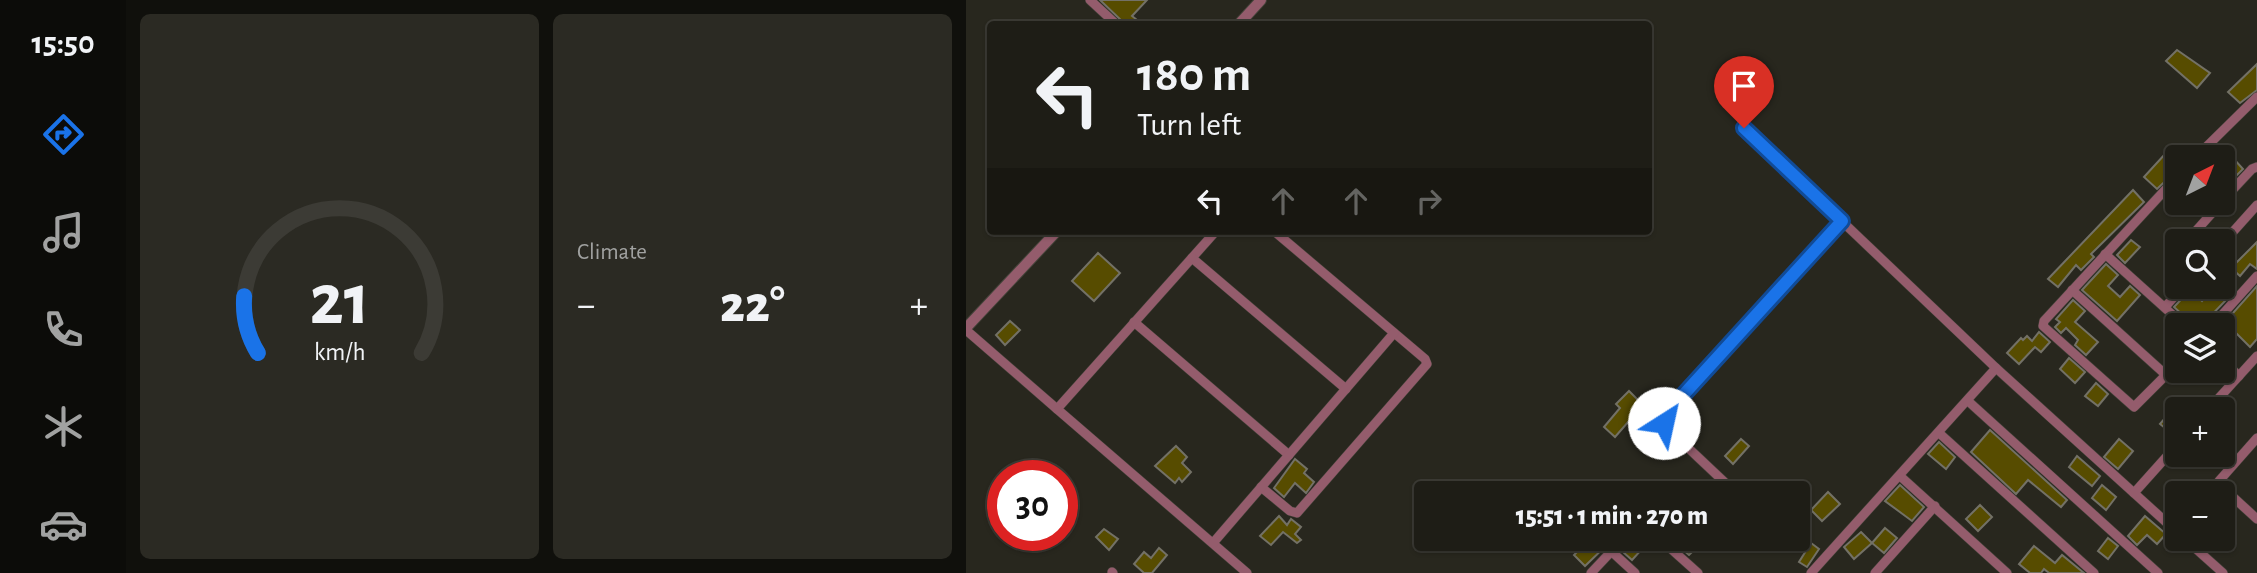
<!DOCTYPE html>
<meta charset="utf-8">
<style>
body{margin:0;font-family:"Alegreya Sans",sans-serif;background:#2b2a23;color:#f1f3f6;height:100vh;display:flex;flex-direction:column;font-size:26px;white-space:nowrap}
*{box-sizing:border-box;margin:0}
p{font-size:23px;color:#a1a2a1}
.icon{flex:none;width:38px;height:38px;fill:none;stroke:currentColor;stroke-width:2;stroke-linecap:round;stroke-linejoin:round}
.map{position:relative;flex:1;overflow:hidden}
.side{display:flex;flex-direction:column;gap:14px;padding:14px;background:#10100c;width:840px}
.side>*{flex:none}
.hud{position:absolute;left:21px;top:21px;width:665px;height:214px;border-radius:7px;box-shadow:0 2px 5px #0004,0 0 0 2px #3c3b35;background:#1e1d16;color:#f1f3f6;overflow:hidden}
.needle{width:46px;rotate:42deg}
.tools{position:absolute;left:1199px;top:145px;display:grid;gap:14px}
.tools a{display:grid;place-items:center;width:70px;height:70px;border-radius:7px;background:#1e1d16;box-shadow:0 2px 5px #0004,0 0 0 2px #3c3b35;font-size:35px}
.speed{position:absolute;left:21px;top:460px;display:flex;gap:14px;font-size:35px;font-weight:700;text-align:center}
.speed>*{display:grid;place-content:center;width:91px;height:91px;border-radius:50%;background:#1e1d16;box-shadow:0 2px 5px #0004,0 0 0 2px #3c3b35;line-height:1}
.speed .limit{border:10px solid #d22;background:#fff;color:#111}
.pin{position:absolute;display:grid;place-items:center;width:60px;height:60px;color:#fff;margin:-72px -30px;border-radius:50% 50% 50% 0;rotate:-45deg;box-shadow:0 0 7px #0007}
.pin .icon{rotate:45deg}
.me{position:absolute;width:77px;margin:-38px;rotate:35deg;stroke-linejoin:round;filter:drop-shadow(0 0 5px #0008)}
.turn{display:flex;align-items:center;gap:24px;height:147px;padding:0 35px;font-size:32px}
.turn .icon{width:91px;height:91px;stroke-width:2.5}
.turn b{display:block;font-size:49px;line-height:60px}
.lanes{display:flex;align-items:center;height:66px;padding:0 35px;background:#0003;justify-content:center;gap:35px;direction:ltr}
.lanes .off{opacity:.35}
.big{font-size:52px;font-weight:800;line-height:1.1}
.side .tile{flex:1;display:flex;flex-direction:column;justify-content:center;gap:10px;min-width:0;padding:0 24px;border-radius:10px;background:#2b2a23}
.side .dial{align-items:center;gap:0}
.dial svg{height:182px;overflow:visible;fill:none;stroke:#3c3b35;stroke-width:7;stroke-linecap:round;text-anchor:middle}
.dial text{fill:#f1f3f6;stroke:none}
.heat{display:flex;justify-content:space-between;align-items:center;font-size:38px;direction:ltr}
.side .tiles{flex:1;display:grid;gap:14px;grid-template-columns:repeat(2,1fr)}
.trip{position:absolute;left:448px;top:481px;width:396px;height:70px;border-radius:7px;background:#1e1d16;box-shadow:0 2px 5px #0004,0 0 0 2px #3c3b35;font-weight:800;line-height:70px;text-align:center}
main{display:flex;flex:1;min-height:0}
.tab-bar{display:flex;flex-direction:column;width:126px;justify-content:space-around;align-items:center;background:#0c0c09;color:#a1a2a1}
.tab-bar .icon{width:49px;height:49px}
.tab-bar .current{color:#1a73e8}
.tab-bar b{font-size:32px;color:#f1f3f6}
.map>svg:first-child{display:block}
.building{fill:#574c00;stroke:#737166;stroke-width:2}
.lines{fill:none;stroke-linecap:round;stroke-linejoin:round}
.minor-casing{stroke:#44433a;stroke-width:10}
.tertiary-casing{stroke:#44433a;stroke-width:12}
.minor{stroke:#945c6c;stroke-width:9}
.tertiary{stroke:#945c6c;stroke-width:10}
.route-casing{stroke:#114b97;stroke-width:18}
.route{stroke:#1a73e8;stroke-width:12}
</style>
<main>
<nav class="tab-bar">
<b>15:50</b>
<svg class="icon current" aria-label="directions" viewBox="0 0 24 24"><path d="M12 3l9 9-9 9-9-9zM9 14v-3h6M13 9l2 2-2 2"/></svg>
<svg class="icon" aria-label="music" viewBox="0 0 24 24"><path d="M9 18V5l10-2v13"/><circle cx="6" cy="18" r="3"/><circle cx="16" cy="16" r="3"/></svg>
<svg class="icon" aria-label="phone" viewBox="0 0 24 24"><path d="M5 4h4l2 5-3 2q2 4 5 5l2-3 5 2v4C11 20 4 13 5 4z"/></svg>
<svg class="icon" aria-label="climate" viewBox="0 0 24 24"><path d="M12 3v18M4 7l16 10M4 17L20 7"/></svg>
<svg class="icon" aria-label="car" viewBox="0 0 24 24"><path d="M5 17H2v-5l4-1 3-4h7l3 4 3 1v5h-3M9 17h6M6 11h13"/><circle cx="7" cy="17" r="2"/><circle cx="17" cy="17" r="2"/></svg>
</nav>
<section class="side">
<div class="tiles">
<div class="tile dial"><svg viewBox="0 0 100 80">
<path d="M14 69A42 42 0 1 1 86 69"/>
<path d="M14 69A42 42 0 0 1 8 44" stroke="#1a73e8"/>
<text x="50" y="56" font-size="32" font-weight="700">21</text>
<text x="50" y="72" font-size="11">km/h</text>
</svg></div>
<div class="tile"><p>Climate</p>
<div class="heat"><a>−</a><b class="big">22°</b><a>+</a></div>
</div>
</div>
</section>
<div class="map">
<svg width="1291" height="573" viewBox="0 0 1291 573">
<rect width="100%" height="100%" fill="#28271e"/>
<g class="building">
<path d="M134,0h47l-15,16 10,8h-17z"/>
<path d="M1211,50l33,23 -13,15 -31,-27z"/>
<path d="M1291,64v26l-17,13 -12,-11z"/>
<path d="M1256,146l21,23 -14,14 -7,-8v-17h-9l9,-9z"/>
<path d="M1200,153l11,11v6l-20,19 -13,-12z"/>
<path d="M1167,190l11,12 -53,52 3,3 -13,13 -5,-5 -18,22 -10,-8z"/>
<path d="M1165,240l9,7 -15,16 -8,-8z"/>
<path d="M1291,242v27l-7,-5 -10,12 -9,-8z"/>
<path d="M132,253l22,20 -26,28 -22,-20z"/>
<path d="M1140,264l12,11 -10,11 12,11 10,-11 10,9 -23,26 -35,-31z"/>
<path d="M1291,286v53l-7,8 -25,-25z"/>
<path d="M1248,287l13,12 -26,27h-6l-21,-19 16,-17 12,11z"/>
<path d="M1107,300l12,11 -10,11 23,20 -12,13 -11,-10 3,-5 -12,-12 -5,5 -6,-6 5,-5 -4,-3z"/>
<path d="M44,321l10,9 -15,15 -9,-10z"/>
<path d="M1073,332l11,10 -9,10 -6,-5 -16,17 -12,-11 14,-15 2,2 4,-4 5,5z"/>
<path d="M1103,358l16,14 -10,11 -15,-14z"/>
<path d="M1130,383l12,11 -10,12 -13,-10z"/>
<path d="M663,391l14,14 -28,32 -11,-10 16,-19 -4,-4z"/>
<path d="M1207,409l4,4v25l-17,-14z"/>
<path d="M1024,430l77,70 -6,7 -33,-27 -12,14 -45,-42z"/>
<path d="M775,439l8,7 -16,18 -8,-8z"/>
<path d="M1153,439l14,12 -15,18 -14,-12z"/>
<path d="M973,442l16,15 -9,12 -18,-15z"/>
<path d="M210,446l11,11 -5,6 9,9 -9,10 -3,-4 -4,5 -20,-17z"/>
<path d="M1111,456l23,20 -8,10 -23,-19z"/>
<path d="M329,459l12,10 -3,4 10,9 -8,11 -11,-10 -11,14 -10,-9z"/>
<path d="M934,485l24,22 -12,14 -27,-20z"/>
<path d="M1136,485l14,12 -10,13 -14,-12z"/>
<path d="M862,492l12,12 -18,17 -11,-11z"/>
<path d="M1014,505l12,12 -14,14 -12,-12z"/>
<path d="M313,516l8,9 4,-6 10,8 -6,7 6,6 -4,3 -14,-11 -12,13 -11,-9z"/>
<path d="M1179,516l21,18 -9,10 -10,-9 -10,10 -9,-9z"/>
<path d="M919,528l12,10 -13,15 -12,-10z"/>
<path d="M138,529l14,10 -9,11 -13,-13z"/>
<path d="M895,532l11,11 -18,16 -10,-12z"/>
<path d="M1142,538l10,8 -10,13 -10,-8z"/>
<path d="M624,539h23l-28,27 -11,-11z"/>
<path d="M664,539l13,9 -11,12 -10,-9z"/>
<path d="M717,539h23l-17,16 -12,-10z"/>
<path d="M845,543l8,6 -12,18 -8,-5z"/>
<path d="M1068,546l21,17 7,-8 22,18h-35l-5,-4 -3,4h-11l-11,-9z"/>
<path d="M193,548l8,7 -15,18h-8l-10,-9 10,-12 7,6z"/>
</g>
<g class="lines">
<g class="minor-casing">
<g id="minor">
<path d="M124,0l26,24"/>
<path d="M778,128l252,240 181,164"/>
<path d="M1229,158l62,-61"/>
<path d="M1211,177l-133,144 -1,5 91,81 43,-43"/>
<path d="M1256,201l30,-32 5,-2"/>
<path d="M250,231l-159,178 190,164"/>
<path d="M1220,242l35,-39"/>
<path d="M1256,244l35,-39"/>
<path d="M1139,254l80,72"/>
<path d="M1211,254v1"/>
<path d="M226,258l154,131"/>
<path d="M1106,290l94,85"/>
<path d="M1199,307l18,-20"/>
<path d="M168,322l155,133"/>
<path d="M1246,326l45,-50"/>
<path d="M0,330l91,79"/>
<path d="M1256,360l17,16"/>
<path d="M1002,401l190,172"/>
<path d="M1242,410l49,-54"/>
<path d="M973,433l155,140"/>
<path d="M1291,438l-38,43 3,6 35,32"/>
<path d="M934,476l107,97"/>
<path d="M295,487l29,24 7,2 130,-149 -2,-5 -151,-128"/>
<path d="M1168,493l43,-48"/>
<path d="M771,494l-71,-67 -3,-8 179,-198"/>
<path d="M694,539l38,34"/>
<path d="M820,539l10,9"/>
<path d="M1219,539l38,34"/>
<path d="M247,543l181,-210"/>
<path d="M645,551l24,22"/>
<path d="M146,572l1,1"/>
<path d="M625,573l32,-34"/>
<path d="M845,573l185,-205"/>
<path d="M909,573l60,-67"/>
</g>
</g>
<g class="tertiary-casing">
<g id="tertiary">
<path d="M273,24l22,-24"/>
<path d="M0,328l91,-97"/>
</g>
</g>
<use href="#minor" class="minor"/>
<use href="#tertiary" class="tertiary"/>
</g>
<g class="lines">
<g class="route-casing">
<path id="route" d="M698,423l1,-8 177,-194 -98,-93"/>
</g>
<use href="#route" class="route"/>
</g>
</svg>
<div class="tools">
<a><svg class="needle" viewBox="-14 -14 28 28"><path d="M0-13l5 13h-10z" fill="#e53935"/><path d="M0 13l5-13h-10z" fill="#a1a2a1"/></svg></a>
<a><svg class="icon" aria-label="search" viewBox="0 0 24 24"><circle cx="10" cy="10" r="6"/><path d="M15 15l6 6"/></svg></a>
<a><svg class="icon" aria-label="layers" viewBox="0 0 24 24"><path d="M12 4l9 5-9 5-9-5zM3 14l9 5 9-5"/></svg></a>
<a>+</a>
<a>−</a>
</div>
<div class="speed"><div class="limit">30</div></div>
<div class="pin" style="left:778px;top:128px;background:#d93025"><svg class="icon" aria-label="arrive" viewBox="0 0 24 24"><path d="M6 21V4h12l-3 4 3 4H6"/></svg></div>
<svg class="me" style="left:698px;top:423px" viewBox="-20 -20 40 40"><circle r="19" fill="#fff"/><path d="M0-13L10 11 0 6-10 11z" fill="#1a73e8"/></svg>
<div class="trip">15:51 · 1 min · 270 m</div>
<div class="hud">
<div class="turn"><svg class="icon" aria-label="left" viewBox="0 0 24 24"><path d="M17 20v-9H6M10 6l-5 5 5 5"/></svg><div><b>180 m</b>Turn left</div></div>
<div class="lanes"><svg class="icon" aria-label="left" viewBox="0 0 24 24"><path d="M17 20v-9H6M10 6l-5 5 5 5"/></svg><svg class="icon off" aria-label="ahead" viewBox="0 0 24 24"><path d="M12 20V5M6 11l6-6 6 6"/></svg><svg class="icon off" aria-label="ahead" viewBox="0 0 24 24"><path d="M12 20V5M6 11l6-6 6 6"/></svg><svg class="icon off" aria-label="right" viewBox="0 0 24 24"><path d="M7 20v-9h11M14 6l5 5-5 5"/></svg></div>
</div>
</div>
</main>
